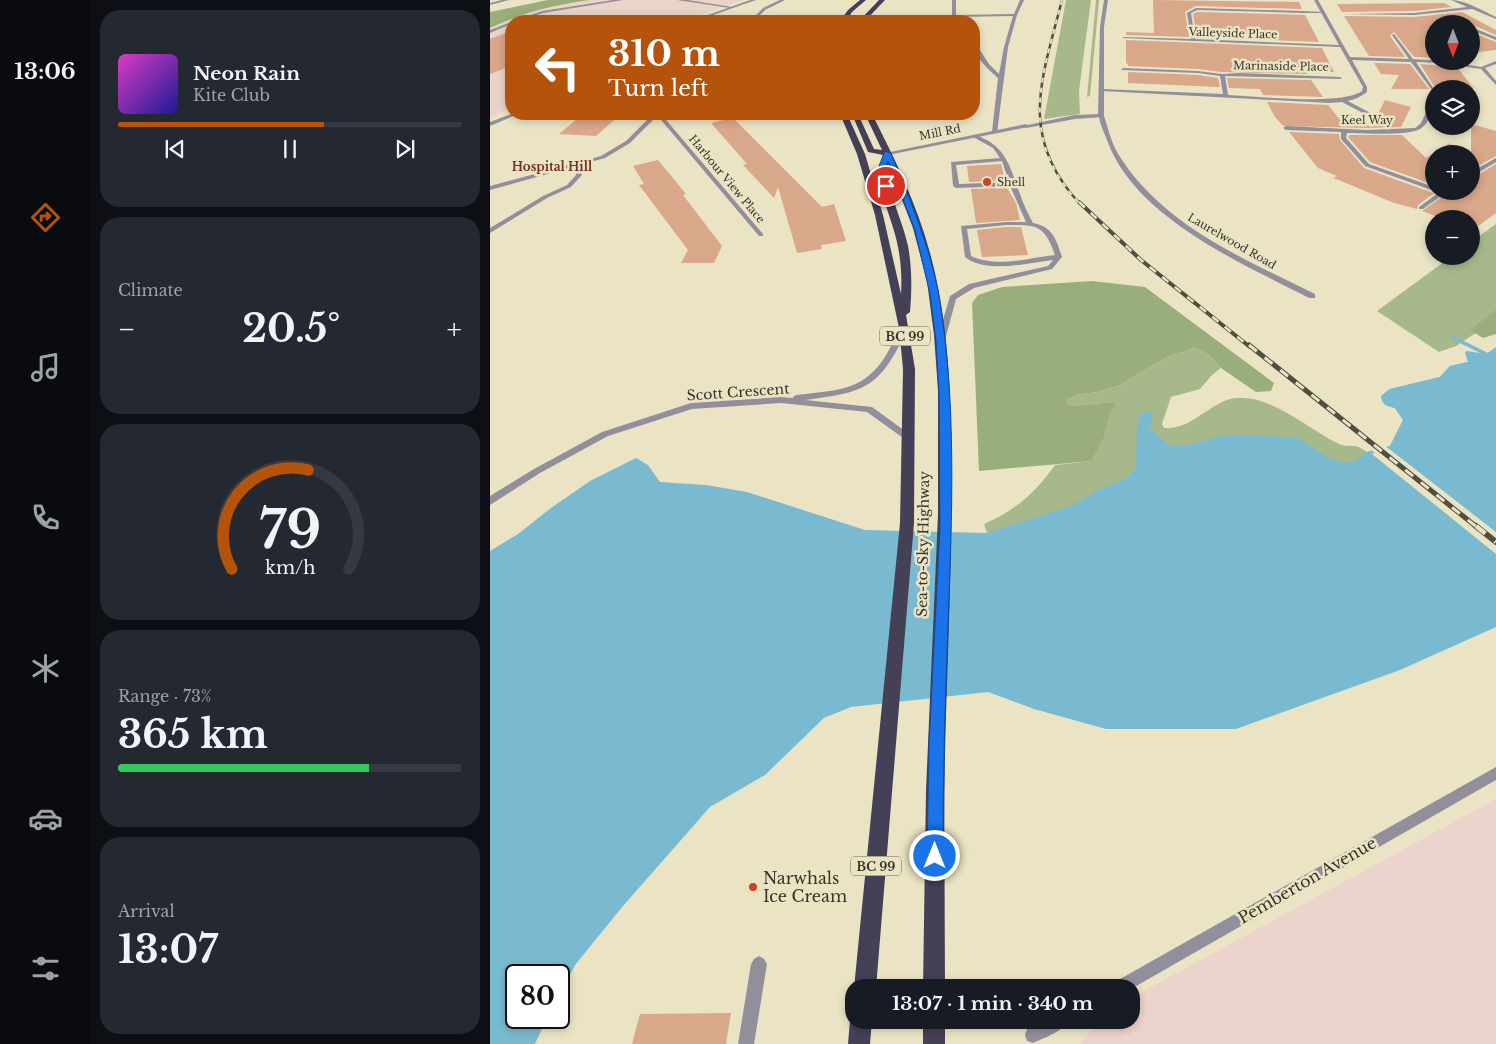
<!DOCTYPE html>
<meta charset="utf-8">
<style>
body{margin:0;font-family:"Libre Baskerville",serif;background:#242831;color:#f1f3f6;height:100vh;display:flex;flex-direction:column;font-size:19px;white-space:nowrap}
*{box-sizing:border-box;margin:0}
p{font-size:16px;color:#9ea1a6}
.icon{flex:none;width:28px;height:28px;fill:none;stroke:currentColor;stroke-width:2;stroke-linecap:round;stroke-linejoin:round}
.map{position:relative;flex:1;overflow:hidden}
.sheet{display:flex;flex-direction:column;gap:10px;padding:10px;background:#0d0f14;width:400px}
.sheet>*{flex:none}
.guide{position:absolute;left:15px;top:15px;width:475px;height:105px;border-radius:20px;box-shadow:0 2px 8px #0003;background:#b45309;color:#fff;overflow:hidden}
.needle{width:32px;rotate:180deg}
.tools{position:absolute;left:935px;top:15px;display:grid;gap:10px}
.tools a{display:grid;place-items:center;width:55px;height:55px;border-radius:50%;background:#171b24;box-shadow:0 2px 8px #0003;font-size:25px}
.speed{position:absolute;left:15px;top:964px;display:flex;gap:10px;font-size:25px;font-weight:700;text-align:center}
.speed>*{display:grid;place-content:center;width:65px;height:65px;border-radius:50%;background:#171b24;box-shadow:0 2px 8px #0003;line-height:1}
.speed .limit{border:2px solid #111;border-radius:8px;background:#fff;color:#111}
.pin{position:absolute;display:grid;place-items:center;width:42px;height:42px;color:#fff;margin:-21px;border:2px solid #fff;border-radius:50%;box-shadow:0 1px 5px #0007}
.me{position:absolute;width:55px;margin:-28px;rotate:0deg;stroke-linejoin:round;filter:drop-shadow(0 0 4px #0008)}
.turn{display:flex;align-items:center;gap:18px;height:105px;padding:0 20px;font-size:22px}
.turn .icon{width:65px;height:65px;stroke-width:2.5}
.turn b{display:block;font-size:35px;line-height:42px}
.big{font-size:38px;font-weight:700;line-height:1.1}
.sheet .widget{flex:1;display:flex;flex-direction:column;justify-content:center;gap:8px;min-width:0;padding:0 18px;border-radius:20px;background:#242831}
.sheet .dial{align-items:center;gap:0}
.dial svg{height:130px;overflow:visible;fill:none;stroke:#363941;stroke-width:7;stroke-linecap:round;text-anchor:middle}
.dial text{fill:#f1f3f6;stroke:none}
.song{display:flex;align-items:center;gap:15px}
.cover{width:60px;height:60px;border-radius:8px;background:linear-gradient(135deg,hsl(310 70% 55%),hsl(240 70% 35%))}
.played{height:5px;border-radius:2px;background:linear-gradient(90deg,#b45309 60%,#363941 60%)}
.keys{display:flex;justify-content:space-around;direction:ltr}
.heat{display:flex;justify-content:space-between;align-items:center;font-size:28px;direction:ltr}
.charge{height:8px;border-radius:4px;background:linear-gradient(90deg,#34c759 73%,#363941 0)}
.trip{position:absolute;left:355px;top:979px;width:295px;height:50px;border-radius:20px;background:#171b24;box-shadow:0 2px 8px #0003;font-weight:700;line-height:50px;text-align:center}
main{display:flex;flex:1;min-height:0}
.menu{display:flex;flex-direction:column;width:90px;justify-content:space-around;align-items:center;background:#090b0e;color:#9ea1a6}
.menu .icon{width:35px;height:35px}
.menu .current{color:#b45309}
.menu b{font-size:22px;color:#f1f3f6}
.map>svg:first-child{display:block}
.commercial{fill:#ecd3cc}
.medical{fill:#ead4c8}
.green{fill:#a7b98b}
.forest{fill:#9aae7c}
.water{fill:#7abad0}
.pier{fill:#eae4c5}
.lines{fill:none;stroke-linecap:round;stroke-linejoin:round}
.stream{fill:#7abad0;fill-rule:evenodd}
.building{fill:#d9a789}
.service{fill:#928f9c;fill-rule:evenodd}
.minor{fill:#928f9c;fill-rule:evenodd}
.tertiary{fill:#928f9c;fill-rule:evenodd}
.trunk{fill:#444056;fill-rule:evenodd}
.rail-far3-casing{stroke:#504e3f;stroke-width:2.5}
.rail-far2-casing{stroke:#504e3f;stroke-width:4}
.rail-far1-casing{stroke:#504e3f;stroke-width:5}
.rail-casing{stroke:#504e3f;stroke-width:6}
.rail-far3{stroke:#eae4c5;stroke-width:2;stroke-dasharray:5;stroke-linecap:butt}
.rail-far2{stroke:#eae4c5;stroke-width:2.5;stroke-dasharray:8;stroke-linecap:butt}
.rail-far1{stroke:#eae4c5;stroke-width:3;stroke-dasharray:10;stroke-linecap:butt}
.rail{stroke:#eae4c5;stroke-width:4.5;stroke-dasharray:12;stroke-linecap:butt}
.route{fill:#1a73e8;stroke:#114b97}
.poi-dot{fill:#cc4226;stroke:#eae4c5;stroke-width:2}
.labels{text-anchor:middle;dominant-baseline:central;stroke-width:5;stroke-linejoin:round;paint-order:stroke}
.far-street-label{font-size:11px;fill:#373529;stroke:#eae4c5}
.far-poi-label{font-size:11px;fill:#373529;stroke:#eae4c5;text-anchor:start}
.far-neighbourhood-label{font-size:12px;font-weight:bold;fill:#722e20;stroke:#eae4c5}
.shield{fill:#eae4c5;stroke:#6d6a58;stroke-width:1}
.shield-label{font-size:12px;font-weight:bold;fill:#373529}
.street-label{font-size:14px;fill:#373529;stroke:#eae4c5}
.near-poi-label{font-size:16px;fill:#373529;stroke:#eae4c5;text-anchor:start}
.near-street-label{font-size:16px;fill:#373529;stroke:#eae4c5}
</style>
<main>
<nav class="menu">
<b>13:06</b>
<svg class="icon current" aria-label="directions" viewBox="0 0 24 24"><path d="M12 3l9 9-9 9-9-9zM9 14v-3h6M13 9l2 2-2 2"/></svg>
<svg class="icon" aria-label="music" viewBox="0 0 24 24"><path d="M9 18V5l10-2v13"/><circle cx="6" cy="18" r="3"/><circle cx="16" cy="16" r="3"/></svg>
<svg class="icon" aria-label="phone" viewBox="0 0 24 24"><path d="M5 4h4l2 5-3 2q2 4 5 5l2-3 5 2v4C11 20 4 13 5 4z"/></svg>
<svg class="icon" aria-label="climate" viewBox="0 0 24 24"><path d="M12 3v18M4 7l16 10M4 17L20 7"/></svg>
<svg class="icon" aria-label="car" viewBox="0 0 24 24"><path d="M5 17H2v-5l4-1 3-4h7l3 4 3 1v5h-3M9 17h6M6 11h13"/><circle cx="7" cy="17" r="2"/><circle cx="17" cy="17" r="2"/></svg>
<svg class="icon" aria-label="filters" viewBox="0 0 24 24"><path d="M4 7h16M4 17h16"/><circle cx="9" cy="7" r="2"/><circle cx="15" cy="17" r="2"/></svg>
</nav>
<section class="sheet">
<div class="widget">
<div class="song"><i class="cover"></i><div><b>Neon Rain</b><p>Kite Club</p></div></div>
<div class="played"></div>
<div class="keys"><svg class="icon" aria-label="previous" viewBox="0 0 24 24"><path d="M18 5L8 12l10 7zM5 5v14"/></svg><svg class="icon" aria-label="pause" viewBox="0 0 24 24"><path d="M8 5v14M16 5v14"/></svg><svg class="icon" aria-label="next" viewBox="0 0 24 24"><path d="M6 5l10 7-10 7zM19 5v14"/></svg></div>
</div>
<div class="widget"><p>Climate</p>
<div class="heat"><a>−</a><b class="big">20.5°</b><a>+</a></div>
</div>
<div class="widget dial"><svg viewBox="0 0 100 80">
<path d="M14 69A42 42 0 1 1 86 69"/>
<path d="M14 69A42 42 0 0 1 61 8" stroke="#b45309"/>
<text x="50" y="56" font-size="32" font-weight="700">79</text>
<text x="50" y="72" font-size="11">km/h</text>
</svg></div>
<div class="widget"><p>Range · 73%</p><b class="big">365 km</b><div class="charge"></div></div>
<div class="widget"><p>Arrival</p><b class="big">13:07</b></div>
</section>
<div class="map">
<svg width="1006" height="1044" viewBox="0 0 1006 1044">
<rect width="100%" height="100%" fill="#eae4c5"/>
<path class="commercial" d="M1006,799v245h-416l18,-24h33v-22z"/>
<path class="medical" d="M83,0h172l-66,21h-168v87l-21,10v-101z"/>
<g class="green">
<path d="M576,0h25l-12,91 1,23 -36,5z"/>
<path d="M606,0h3l-9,96 -3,1z"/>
<path d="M1006,224v96l-40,26 -17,6 -62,-41 75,-55h19v-14z"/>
<path d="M705,348l14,7 12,13 -9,7 -12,14 -29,8 -9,27 2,4c25,2 41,-20 63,-28 37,-12 80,29 112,44 12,5 13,-3 28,8l23,-6 13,-26 -8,-12c-8,-2 -13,-3 -14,-12l9,-7 50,-12 10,-11 18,-4 -3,-10 9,4 -63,100 -424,77 -3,-9c32,-14 51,-31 71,-59l37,-4 12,-23 8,-36 -38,4 -7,-2v-4l9,-5 22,-3 22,-7 47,-28z"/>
</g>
<g class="forest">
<path d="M58,0h42c-37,5 -66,12 -100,28v-16z"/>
<path d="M602,281l53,6 129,96 -3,8 -15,1 -35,-24 -12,-13 -14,-7 -28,9 -47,28 -22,7 -22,3 -9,5v4l7,2 38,-4 4,3 -6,8 -6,25 -12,23 -113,10 -7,-168 6,-8 24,-8z"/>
<path d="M1006,310v24l-13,4 -13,-8z"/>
</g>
<path class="water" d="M1006,347v280l-96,43 -164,59h-130l-72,-20 -46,-17 -137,15 -27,11 -59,57 -55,32 -87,99 -48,59 -16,31v-21h-43v43h31l-12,26h-45v-493l28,-17 33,-26 39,-27 46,-23 12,7 12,17 46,3 41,7 118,38 122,3 84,-27 29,-17 25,-10 11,-11 1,-48 7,-8 9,1 -3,15 18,16 6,2 20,-2 30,-9 71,2c19,8 37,31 60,24 4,-2 8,-7 12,-9 7,-3 16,-4 23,-6l13,-26 -8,-12c-8,-2 -13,-3 -14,-12l9,-7 50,-12 10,-11 18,-4 -3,-10 2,-1 19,3z"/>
<path class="pier" d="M894,445l112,87v22l-124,-100 3,-1 -5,-4z"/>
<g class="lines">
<path class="stream" d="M964,336l34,17 1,1 -1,1h-4l-32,-16v-2z"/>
</g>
<g class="building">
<path d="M663,0l146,2 3,7 -106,-3 -11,6 4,25 -63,-2v-3l28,1z"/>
<path d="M954,3l8,4 -38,4 -72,1 -5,-8z"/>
<path d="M707,12l108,3 14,27 -122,-5 -4,-23z"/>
<path d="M972,12l34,18v5l-25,-11h-37v34l-20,-1 -20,-25 -4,4 15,21 -36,-1 -25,-40 70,1z"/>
<path d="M21,31v37l-8,1 -13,5v-35z"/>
<path d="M981,32l25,10v8l-25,3z"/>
<path d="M636,40l196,8 12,24 -29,-1 2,3 -85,-2 -24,-3 -70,-3v-2l-2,-1z"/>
<path d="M884,63l36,1 19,25h-38l8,-14 -18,-1z"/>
<path d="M930,64l37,3 17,22h-38z"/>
<path d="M638,72l70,3 20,3 2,9 -92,-4z"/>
<path d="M737,78l84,2 12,17 -60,-2 -3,-6 -31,-1z"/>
<path d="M895,100l26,7 -10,20 -34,1 -84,-2 -8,-9 -8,-15 61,3 13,16 13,-3 17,9 3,-6 7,4 7,-2 -1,-3 -9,-6z"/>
<path d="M93,114h38l-25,22 -37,-2z"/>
<path d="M243,118l89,89 12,-3 12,37 -25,4 1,4 -25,4 -19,-66 -4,11 -31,-33 4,-1 -36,-41z"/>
<path d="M981,124l25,7v25l-25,14z"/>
<path d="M799,132l50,2 1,6 24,28 69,25 4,-2 -19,14 -1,4 -23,-6 -53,-22 -8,-3 4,-2 -19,-8z"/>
<path d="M859,135h53l24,23 24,-15 6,11h-22v31l-64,-23 -22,-25z"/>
<path d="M168,160l28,34 -3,1 39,51 -8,17h-33l7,-13 -49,-65 5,-1 -11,-18z"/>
<path d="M511,164l4,16 -36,2 -2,-16z"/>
<path d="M1006,164v49l-25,18v-12h-28l-21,-8 28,-20h21v-12z"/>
<path d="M517,188l9,15 4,17 -44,3 -5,-34z"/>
<path d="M516,227h15l7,28 -46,2 -5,-27z"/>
<path d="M241,1013l-5,31h-94l8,-30z"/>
</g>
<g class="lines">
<g class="service">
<path d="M123,0h10l-80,13 -24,8h-5l28,-10z"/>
<path d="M187,0h11l44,7 -2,1z"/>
<path d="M462,0h4v15l58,-1 6,-14h4l-7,15 -9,32 -11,86 -5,-1 6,-54c-9,-8 -24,-21 -24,-34h2l13,20 10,10 5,-27 9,-31 -56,1 2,3 -3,1 -4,-5z"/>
<path d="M812,11l21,1 2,1h-24z"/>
<path d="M21,22v2l-21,9v-3z"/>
<path d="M852,98l44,23 1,1 -5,1 -42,-22z"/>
<path d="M611,114l2,1v2l-28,2 -49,9 -3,-2 52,-11z"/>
<path d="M483,135c5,0 9,3 14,5 22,13 25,34 33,54 3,10 8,19 13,29 20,4 23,16 29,34l-10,12 -78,19 -18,11 -11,41 -4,2 -4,-2 13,-44 19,-12 79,-18 5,-6c-25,3 -67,14 -88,-3l-4,-31 45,-4h20l-16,-36 -54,2 -3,-2 -2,-24 49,-4 -7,-10 -20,-11zM512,161l7,21 -50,2 -3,-19zM516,225c31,0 38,-1 49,30 -27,3 -58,13 -84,1l-4,-27z"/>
</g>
<g class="minor">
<path d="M824,0h4l32,57 59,2 -17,-24 2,-1 19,25 32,2 36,6 15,-6v3l-11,4 11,13v4l-15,-16 -41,-6 -24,-1 18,27v4l-23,-31 -59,-2 15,27v5c-11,9 -24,10 -37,11l-228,-12 -2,-1 2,-1 121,5 -3,-18 -22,-3 -77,-3 2,-2 75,3 24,3 18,-1 100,4 2,2 -117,-3 3,19c29,1 112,11 134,-4l1,-4 -23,-40 -218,-9 2,-1 67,2 -4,-26 9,-5 106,3 1,2 -106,-3 -6,3 4,26 144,6z"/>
<path d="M961,0c14,0 32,11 45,17v2l-24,-10 -58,6 -71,-1 71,-1 53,-6z"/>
<path d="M981,27l25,10v3l-25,-10z"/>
<path d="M944,101c0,10 -6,25 -16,29 -14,6 -56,3 -71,3l-1,5 23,26 65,23v4l-69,-25 -24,-27v-7l-55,-2 -3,-2 3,-2 81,4 48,-2 6,-5 10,-21z"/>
<path d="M166,114h5l102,120v2h-4z"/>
<path d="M609,115l5,1c4,12 7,25 13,36 43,72 125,106 198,142v4h-6c-68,-35 -175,-81 -202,-158 -3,-8 -8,-17 -8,-25z"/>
<path d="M536,124l3,2 -1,1 -140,28 -3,-2z"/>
<path d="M1006,158v4l-25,15v-5z"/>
<path d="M84,165h4l4,10 -11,12 -24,11 -57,35v-5l53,-32 24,-11 9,-10z"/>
<path d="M951,191h7l-25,18h-4v-2z"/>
<path d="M411,326h6l1,2c-28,59 -40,64 -103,72l67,7 40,29 2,2 -2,2h-6l-39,-28 -86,-9 -89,6 -84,27 -68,37 -50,32v-9l44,-27 68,-37 89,-29 90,-6 12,1 1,-2 3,-1c35,-5 63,-2 86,-35 7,-10 12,-23 18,-34z"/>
<path d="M1006,767v13l-365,209v-1h-20l2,-5z"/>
<path d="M269,956l5,3 3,5 -13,80h-16l13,-80 3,-5z"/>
<path d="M555,1020h24c-5,11 -25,18 -36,23l-6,-2 -2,-6 2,-6z"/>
</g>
<g class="tertiary">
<path d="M12,0h7l-19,5v-2z"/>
<path d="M260,0h6l-60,21h-5z"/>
<path d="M290,0h5l-20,10 -11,11h-4l13,-13z"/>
<path d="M614,0h4l-4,27v89l-3,2 -3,-2 2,-89z"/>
<path d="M21,114h7l-28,12v-4z"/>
<path d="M163,114h6l-29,29 -25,15 -115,32v-4l111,-30 25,-15z"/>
</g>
<g class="trunk">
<path d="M370,0h6l-14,12 -6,9h-6l8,-11z"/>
<path d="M389,0h6l-20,21h-6z"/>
<path d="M350,114h7l18,40 18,61 18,79c1,-16 0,-32 -3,-47 -5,-30 -26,-62 -15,-92l-15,-3 -16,-38h6l16,35 8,1 -17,-36h7c23,45 45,91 58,139 18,66 21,136 21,204 1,86 -2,172 -5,258 -3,91 -1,182 -1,273h-22l3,-198 12,-276v-124l-4,-55 -7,-54 -14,-53 -25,-64c-1,29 14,54 20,82 4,22 4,44 2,66l-4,3 9,54 -1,154 -38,465h-22l46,-465 3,-154 -4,-41 -24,-113 -18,-61z"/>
<path d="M363,1012l1,8h18l-2,24h-22l2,-24z"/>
<rect x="433" y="1020" width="22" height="24"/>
</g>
<g class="rail-far3-casing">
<path id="rail-far3" d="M572,0c-20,79 -45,136 18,204"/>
</g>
<g class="rail-far2-casing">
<path id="rail-far2" d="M589,202l62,58 109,87"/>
</g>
<g class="rail-far1-casing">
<path id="rail-far1" d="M759,345l229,183"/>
</g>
<g class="rail-casing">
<path id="rail" d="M986,526l20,16"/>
</g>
<use href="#rail-far3" class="rail-far3"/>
<use href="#rail-far2" class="rail-far2"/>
<use href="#rail-far1" class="rail-far1"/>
<use href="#rail" class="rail"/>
</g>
<path class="route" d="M395,151l6,2c19,47 39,93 48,143 18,107 13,221 9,329 -3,77 -5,154 -5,231l-2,6 -6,2 -5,-2 -3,-6 2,-112 11,-218 -1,-131 -3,-54 -6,-47 -15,-64 -27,-69 -2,5 3,20 -3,2 -4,-2 -3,-20z"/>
<g class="poi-dot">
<circle cx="497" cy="182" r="5"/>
<circle cx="263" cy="887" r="5"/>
</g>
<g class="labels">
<g class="far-street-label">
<text transform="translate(743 33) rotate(2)">Valleyside Place</text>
<text transform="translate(791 66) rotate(1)">Marinaside Place</text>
<text x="877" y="120">Keel Way</text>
<text transform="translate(450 132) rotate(-11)">Mill Rd</text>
<text transform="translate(237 179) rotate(50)">Harbour View Place</text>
<text transform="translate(742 241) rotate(30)">Laurelwood Road</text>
</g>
<g class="far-poi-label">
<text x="507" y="182">Shell</text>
</g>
<g class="far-neighbourhood-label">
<text x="62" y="166">Hospital Hill</text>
</g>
<g class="shield">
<rect x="390" y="326.5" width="50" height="19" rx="4"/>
<rect x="361" y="856.5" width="50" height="19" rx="4"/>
</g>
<g class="shield-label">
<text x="415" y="336">BC 99</text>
<text x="386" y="866">BC 99</text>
</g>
<g class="street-label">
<text transform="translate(248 392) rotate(-4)">Scott Crescent</text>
<text transform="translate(433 544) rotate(-89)">Sea-to-Sky Highway</text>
</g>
<g class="near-poi-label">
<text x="273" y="878">Narwhals<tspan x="273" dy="18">Ice Cream</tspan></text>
</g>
<g class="near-street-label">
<text transform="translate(817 880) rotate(-30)">Pemberton Avenue</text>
</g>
</g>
</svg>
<div class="tools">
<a><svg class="needle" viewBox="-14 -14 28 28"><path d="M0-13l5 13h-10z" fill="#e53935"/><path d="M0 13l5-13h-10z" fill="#9ea1a6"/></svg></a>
<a><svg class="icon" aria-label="layers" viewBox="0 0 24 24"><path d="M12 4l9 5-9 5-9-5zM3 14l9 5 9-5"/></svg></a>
<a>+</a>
<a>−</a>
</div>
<div class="speed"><div class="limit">80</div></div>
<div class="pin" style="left:396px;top:186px;background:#d93025"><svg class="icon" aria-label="arrive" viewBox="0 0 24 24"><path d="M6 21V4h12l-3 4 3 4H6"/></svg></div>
<svg class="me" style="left:445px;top:856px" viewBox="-20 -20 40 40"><circle r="17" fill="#1a73e8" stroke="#fff" stroke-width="3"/><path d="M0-11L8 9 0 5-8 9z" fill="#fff"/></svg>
<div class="trip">13:07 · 1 min · 340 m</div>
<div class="guide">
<div class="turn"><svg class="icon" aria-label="left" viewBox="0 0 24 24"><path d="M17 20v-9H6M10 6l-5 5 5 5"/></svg><div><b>310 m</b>Turn left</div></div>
</div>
</div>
</main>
